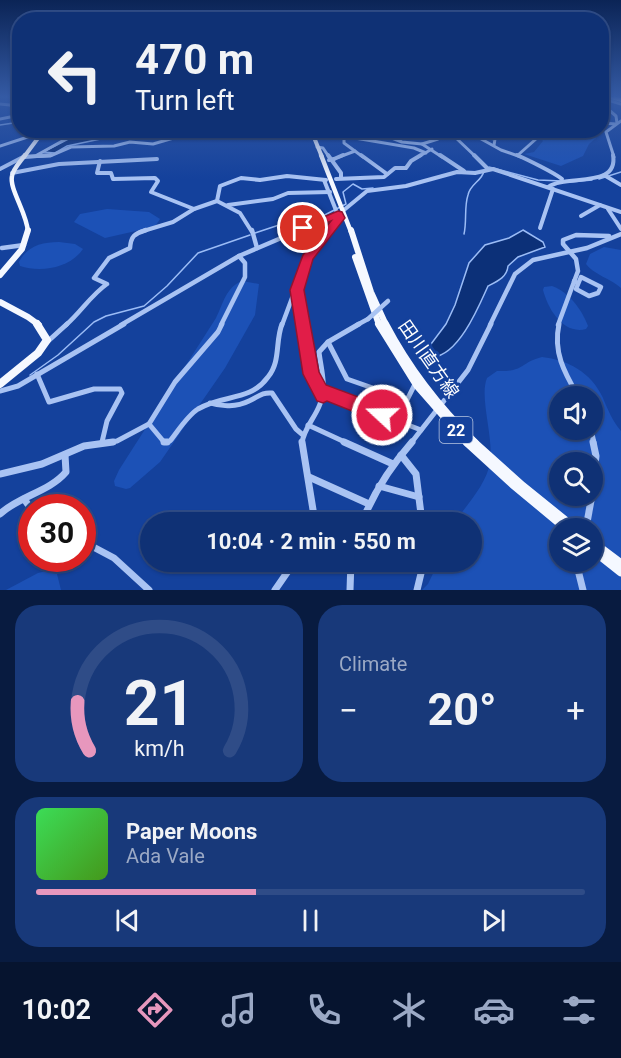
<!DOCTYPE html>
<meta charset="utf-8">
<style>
body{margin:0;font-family:Roboto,"Noto Sans JP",sans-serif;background:#18397a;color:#f1f3f6;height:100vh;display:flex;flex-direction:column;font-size:22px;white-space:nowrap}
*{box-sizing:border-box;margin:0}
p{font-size:20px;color:#9ba9c5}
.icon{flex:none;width:33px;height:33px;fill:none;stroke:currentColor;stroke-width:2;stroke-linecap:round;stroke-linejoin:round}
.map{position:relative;height:590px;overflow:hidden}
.sheet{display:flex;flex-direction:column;gap:15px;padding:15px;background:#081b40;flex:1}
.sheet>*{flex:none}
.banner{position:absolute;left:12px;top:12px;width:597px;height:126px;border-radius:24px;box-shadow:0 2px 4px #0004,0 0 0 2px #2f4c87;background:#0f3175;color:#f1f3f6;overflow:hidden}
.buttons{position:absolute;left:549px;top:386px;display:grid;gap:12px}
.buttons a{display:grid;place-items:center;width:54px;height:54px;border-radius:50%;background:#0f3175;box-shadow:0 2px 4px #0004,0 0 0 2px #2f4c87;font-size:30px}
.speed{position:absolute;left:18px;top:494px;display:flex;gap:12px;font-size:30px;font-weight:700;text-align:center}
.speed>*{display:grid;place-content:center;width:78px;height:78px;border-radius:50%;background:#0f3175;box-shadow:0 2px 4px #0004,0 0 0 2px #2f4c87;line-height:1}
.speed .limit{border:9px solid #d22;background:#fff;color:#111}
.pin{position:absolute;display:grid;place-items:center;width:51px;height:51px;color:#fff;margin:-26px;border:3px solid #fff;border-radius:50%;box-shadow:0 2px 6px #0007}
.me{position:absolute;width:66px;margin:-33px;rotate:291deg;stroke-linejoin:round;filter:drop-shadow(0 0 4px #0008)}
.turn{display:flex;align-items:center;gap:21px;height:126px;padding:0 24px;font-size:27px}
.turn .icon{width:78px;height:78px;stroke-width:2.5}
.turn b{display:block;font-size:42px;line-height:51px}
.big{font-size:45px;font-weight:700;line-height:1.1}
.sheet .widget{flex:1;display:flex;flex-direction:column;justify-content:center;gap:9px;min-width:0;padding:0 21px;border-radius:24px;background:#18397a}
.sheet .dial{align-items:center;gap:0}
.dial svg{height:156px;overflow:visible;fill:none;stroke:#2f4c87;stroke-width:7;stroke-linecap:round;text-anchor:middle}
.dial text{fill:#f1f3f6;stroke:none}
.song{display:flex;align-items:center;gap:18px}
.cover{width:72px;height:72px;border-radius:9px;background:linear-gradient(135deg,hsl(130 70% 55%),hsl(100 70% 35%))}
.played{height:6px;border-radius:3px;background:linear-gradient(90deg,#e797bd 40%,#2f4c87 40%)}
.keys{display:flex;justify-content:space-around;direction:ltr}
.heat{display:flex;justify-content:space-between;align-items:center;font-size:33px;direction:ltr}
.sheet .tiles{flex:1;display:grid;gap:15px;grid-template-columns:1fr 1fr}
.widget:last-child{grid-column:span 2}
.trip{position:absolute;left:140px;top:512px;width:342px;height:60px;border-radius:30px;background:#0f3175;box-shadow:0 2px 4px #0004,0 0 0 2px #2f4c87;font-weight:700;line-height:60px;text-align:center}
.tabs{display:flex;height:96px;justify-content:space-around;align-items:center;background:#06142f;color:#9ba9c5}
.tabs .icon{width:42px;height:42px}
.tabs .selected{color:#e797bd}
.tabs b{font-size:27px;color:#f1f3f6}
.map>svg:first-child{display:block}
.green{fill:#1c51b6;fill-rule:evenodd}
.water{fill:#0c3078;stroke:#9bbcf6;stroke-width:1.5}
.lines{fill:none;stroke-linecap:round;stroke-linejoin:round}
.stream{stroke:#9bbcf6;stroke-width:1.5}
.minor-far4{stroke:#a9c3f3;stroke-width:3}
.minor-far3{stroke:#a9c3f3;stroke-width:4}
.minor-far2{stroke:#a9c3f3;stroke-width:4.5}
.minor-far1{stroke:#a9c3f3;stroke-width:5}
.minor{stroke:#a9c3f3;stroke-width:7}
.major-far4{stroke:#f5f8ff;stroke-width:4}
.major-far3{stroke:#f5f8ff;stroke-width:4.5}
.major-far2{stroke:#f5f8ff;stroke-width:6}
.major-far1{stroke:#f5f8ff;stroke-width:8}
.major{stroke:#f5f8ff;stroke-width:9}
.minor-bridge-far1{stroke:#a9c3f3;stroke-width:4}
.minor-bridge{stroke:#a9c3f3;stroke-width:4.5}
.route{fill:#e11d48;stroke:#92132f;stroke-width:1.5}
.labels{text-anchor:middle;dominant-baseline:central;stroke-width:6;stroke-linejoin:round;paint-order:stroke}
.shield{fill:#14419c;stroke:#b8c6e1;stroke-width:1.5}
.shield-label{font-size:16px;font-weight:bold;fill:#fff}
.street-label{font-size:18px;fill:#fff;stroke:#14419c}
</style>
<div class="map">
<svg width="621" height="590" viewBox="0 0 621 590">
<rect width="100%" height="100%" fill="#14419c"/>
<g class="green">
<path d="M535,131h56l5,7 -7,6 -6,12 -22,10 -37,-12 10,-2 9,-11z"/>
<path d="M107,209l42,3 11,7 -4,6 -7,3 -44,10 -31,-16 6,-8z"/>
<path d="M59,242l16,2 8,5c-13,19 -42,24 -63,17l-1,-4c8,-16 23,-20 40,-20z"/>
<path d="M604,247l17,3v38c-10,-9 -28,-14 -35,-24l4,-10z"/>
<path d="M242,281l17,3 -4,31 -30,53 -65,94 -30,26 -4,1 -11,-3 -1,-5 5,-11 97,-152c7,-14 10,-31 26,-37z"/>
<path d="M552,286c17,6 30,24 36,40l-2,3c-23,6 -38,-20 -43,-39l1,-3z"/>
<path d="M542,357c26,3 49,15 61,41 5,12 9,22 18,33v159h-199l6,-6 11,-23h32v-39h-16c12,-18 32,-38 35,-60 4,-24 -11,-65 -3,-84l10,-7c28,1 22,-8 45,-14zM560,396h32v33h-32zM560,462h32v33h-32zM560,528h32v33h-32z"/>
<path d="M46,571l11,3 4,16h-55l32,-17z"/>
</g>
<g class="water">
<path d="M122,131h17l-72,15 -12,7 -12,-1 39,-20 2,4h14z"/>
<path d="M523,230l20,12 2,5 -27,10 -10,9c-1,11 -10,15 -20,20 -9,20 -29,69 -55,71l-3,-3 1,-10 15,-20 9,-19 14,-42 16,-18 24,-7z"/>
</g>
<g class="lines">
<g class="stream">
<path d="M0,125l20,-3"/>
<path d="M489,167l49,13 24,1"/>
<path d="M599,179l22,-7"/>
<path d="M570,182l22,-2"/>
<path d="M255,233l36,-12 24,-1 31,-16 -3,-12 10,-8 9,5 11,-1"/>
<path d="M464,234c3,-13 0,-27 4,-39 2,-11 14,-14 16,-24"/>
<path d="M30,375l28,-20 36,-33 12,-6 38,-10 23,-20 31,-33 52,-18"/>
</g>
<g class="minor-far4">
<path d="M602,98l19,6"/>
<path d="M0,104l20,2"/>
<path d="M602,104l14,12 1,7"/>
<path d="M0,119l20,-4"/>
<path d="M602,123l14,1"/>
<path d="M322,130l9,4 83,14 12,5"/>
<path d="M371,130l31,12 20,2 20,13"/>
<path d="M452,130l4,8 20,19"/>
<path d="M465,130l36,20 20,7"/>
<path d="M515,133l18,1 3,5 -18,16"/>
<path d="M344,135v8l19,14"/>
<path d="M481,137l14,2 -1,6"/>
<path d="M519,138h16"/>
<path d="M422,144l16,-5 4,-9"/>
<path d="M0,146l43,-14"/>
<path d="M317,147l6,1 6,9"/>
<path d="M37,155l45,-25"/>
<path d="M23,157l27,-1 21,-9 43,-1 16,-4 23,2 48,-14"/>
<path d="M339,157l16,-6"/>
<path d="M418,157l14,-8"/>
<path d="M614,157l-8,-25 15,-11"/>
</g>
<g class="minor-far3">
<path d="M328,155l13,18v4"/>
<path d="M361,155l26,19"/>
<path d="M440,155l24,16"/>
<path d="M474,155l14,14"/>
<path d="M517,155c9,4 38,18 45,24"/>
<path d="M334,159l9,-4"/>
<path d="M100,161l-3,12h14l2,6 42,-1 3,3 -7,11 43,17"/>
<path d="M0,169l23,-12 28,-2"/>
<path d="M12,173l47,-9 98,-5"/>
<path d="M604,175l17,10"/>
<path d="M336,179l48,-2 11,-9h11l5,-7 10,-6"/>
<path d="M324,180l15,38 -11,14"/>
<path d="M548,187c18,-13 71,2 65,-32"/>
<path d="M217,201l23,12 12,19"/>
<path d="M228,205l45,-6 15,-6 42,-1"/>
<path d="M608,209l13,20"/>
<path d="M344,210l23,-19 39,-5 51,-14 18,1 18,-4 128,43"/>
<path d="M581,216l19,-11"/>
<path d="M540,228l13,-39"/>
<path d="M140,232l33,-10 21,-13 23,-8 3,-15 21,-8 19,2 27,-4 39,4"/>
<path d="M296,232l42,-18"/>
</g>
<g class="minor-far2">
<path d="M252,230l5,18"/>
<path d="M2,248l22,-3"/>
<path d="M581,277l20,10 -3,6 -9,3 -13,-7z"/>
<path d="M574,281l3,2"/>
<path d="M297,290l6,35"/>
<path d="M66,325c15,-13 25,-30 41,-41l-13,-6 15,-20 21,-10c1,-12 4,-14 16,-18"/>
<path d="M121,325l118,-69 61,-26"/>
<path d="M221,325l24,-48v-14l-6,-7"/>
<path d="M282,325l25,-67 22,-28"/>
<path d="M357,325l11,-6"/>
<path d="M490,325l25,-51 18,-14 54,-12 34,-14"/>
<path d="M558,325l20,-54 -2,-12 -13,-15v-4l13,-5 33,1"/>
</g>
<g class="minor-far1">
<path d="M303,324l8,50 11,20"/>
<path d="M559,324c-6,28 5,48 19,72"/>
<path d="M328,342l19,37 60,21 8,-16"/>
<path d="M46,343l21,-19"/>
<path d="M37,374l12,28 45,-13h26l2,4 -15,28 -5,21"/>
<path d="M0,391l18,-5 106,-62"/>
<path d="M323,392l98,38"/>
<path d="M210,403c12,4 27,4 39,-2 9,-4 13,-9 23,-8l24,36 7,6"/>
<path d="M149,424l15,18 6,-1c8,-10 17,-25 28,-32 25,-15 52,-7 70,-32 13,-16 7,-35 14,-53"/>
<path d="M308,425l39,18"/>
<path d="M591,429l3,14"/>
<path d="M103,443l14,-2 32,-17 26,-42 43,-50 4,-8"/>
<path d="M302,443c2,-15 13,-25 18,-39 7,-17 1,-35 -1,-52l9,-10 31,-18"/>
<path d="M411,443l57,-73 23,-46"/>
</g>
<g class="minor">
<path d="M164,442h3"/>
<path d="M302,442l13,80"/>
<path d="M344,442l49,22"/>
<path d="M401,455l15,19 6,48"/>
<path d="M0,474l42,-10 42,-18 29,-4"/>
<path d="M309,477l60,27"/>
<path d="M379,486l40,11"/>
<path d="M592,490l4,-34 -3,-14"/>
<path d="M24,499l8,11"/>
<path d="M0,514c19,-18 49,-22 66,-42l-1,-17"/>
<path d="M362,522c12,-30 29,-56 50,-80"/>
<path d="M586,528l6,-33"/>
<path d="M82,541l32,17 35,32"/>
<path d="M580,561l-2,9 5,20"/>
<path d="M275,590l20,-29"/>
<path d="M350,590l1,-29"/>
<path d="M417,590l7,-29"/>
</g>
<g class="major-far4">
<path d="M611,97l10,3"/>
<path d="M311,130l11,27"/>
<path d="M24,157l20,-27"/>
</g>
<g class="major-far3">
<path d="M25,155c-4,6 -12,14 -13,21 -3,13 15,37 16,56"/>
<path d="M321,155l30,77"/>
</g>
<g class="major-far2">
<path d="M351,230l20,62 15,33"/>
<path d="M355,257l24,68"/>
<path d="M0,275l22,-26 6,-19"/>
<path d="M0,302l28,15 11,8"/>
</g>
<g class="major-far1">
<path d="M379,324l38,61 51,58"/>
<path d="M385,324c23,44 54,84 90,119"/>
<path d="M0,384l38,-31 9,-13 -10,-16"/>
</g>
<g class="major">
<path d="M467,442l46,42 53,44"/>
<path d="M473,442l49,44 52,42"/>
<path d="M592,542l29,22"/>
<path d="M592,549l29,23"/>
</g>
<path class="minor-bridge-far1" d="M329,160l5,-1"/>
<path class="minor-bridge" d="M368,319l20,-18"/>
</g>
<linearGradient id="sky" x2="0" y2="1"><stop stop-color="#0b2456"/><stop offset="0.54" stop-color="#345aa4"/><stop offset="1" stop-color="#345aa4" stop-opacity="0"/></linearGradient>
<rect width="621" height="179" fill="url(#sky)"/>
<path class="route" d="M338,211l4,1 3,6 -32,41 -9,31 15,82 7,13 62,23 3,7 -3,6 -6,2 -55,-22 -4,2 -6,-2 -14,-27 -13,-84 13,-35 28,-34 -28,11 -6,-4z"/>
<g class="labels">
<rect class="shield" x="439.5" y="417" width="33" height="26" rx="4.5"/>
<g class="shield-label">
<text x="456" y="430">22</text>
</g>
<g class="street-label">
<text transform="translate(429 359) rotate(55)">田川直方線</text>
</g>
</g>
</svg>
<div class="buttons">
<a><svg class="icon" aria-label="sound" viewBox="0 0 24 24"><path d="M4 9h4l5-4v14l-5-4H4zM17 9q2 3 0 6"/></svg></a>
<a><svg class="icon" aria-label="search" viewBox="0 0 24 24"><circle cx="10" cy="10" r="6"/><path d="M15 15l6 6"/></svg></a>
<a><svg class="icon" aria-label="layers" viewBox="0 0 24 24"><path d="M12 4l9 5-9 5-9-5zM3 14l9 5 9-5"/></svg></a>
</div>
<div class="speed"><div class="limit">30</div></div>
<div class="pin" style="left:303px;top:228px;background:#d93025"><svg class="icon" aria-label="arrive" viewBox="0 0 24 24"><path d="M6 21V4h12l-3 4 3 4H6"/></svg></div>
<svg class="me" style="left:382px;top:415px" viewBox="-20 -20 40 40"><circle r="17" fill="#e11d48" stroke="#fff" stroke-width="3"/><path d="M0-11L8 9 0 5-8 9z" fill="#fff"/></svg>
<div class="trip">10:04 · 2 min · 550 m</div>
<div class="banner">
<div class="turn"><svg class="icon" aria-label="left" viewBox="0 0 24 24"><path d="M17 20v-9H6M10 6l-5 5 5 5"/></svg><div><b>470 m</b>Turn left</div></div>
</div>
</div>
<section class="sheet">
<div class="tiles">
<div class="widget dial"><svg viewBox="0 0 100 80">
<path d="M14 69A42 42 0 1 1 86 69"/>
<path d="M14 69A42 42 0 0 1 8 44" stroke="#e797bd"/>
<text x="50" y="56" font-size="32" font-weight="700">21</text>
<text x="50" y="72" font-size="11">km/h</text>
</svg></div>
<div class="widget"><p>Climate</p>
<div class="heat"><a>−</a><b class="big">20°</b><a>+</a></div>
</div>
<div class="widget">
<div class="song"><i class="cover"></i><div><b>Paper Moons</b><p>Ada Vale</p></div></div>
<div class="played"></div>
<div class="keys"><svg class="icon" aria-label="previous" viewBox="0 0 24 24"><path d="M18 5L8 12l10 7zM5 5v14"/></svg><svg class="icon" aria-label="pause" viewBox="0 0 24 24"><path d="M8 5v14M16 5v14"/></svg><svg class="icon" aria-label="next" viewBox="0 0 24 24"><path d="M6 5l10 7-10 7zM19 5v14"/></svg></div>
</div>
</div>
</section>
<nav class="tabs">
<b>10:02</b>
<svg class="icon selected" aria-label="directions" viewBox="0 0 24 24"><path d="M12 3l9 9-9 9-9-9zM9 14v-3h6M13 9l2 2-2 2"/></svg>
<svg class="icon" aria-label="music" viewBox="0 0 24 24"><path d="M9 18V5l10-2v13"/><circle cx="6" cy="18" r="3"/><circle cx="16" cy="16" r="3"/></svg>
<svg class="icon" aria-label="phone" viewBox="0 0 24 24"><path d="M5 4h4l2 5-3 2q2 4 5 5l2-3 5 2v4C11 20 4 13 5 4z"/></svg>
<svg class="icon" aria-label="climate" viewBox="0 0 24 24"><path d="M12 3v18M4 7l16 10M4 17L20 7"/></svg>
<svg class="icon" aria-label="car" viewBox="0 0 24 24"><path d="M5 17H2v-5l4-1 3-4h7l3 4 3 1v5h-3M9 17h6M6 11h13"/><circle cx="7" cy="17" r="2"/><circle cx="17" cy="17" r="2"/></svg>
<svg class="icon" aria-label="filters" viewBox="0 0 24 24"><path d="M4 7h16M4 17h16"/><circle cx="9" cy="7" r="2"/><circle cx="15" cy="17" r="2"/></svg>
</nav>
